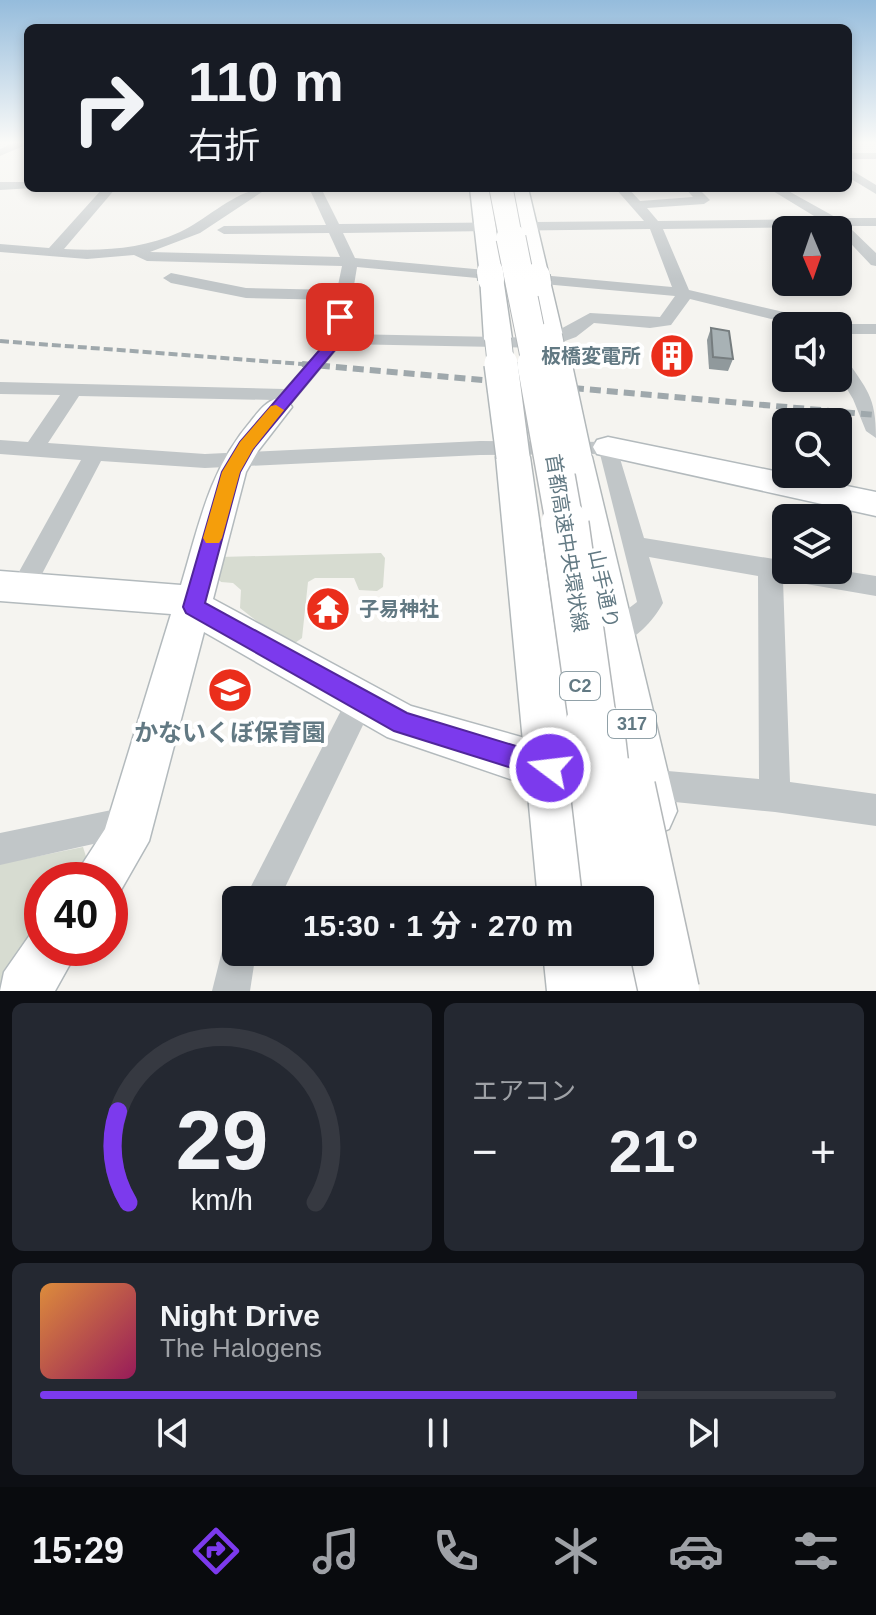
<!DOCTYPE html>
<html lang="ja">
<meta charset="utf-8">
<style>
body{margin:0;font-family:Arial,"Noto Sans JP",sans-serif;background:#242831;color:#f1f3f6;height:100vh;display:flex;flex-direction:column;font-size:30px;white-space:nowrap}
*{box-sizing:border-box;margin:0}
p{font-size:26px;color:#9ea1a6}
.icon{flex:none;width:44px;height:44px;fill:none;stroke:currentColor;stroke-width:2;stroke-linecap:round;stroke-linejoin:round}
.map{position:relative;height:991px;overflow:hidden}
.sheet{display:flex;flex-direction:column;gap:12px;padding:12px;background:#0d0f14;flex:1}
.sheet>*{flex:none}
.hud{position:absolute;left:24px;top:24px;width:828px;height:168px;border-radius:12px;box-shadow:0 4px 12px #0003;background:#171b24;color:#f1f3f6;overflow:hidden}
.needle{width:52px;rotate:178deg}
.controls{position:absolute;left:772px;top:216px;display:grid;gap:16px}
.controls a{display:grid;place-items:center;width:80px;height:80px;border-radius:12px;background:#171b24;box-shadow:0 4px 12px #0003;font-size:40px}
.speed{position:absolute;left:24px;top:862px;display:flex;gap:16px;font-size:40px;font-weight:700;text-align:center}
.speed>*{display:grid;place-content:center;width:104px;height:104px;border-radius:50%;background:#171b24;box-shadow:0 4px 12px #0003;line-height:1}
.speed .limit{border:12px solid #d22;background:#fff;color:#111}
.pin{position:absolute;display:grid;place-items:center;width:68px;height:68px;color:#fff;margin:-34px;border-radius:16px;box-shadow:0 4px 12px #0006}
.me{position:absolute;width:88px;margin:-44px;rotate:285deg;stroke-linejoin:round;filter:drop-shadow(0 0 6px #0008)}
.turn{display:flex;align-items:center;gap:28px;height:168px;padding:0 32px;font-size:36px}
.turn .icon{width:104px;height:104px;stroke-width:2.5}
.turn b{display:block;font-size:56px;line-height:68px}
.big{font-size:60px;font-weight:700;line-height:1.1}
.sheet .widget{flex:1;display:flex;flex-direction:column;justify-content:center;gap:12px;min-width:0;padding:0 28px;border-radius:12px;background:#242831}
.sheet .dial{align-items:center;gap:0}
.dial svg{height:208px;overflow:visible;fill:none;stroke:#363941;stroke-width:7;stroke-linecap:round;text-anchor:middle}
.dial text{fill:#f1f3f6;stroke:none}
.song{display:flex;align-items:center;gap:24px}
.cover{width:96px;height:96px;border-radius:12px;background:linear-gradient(135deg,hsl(30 70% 55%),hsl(330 70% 35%))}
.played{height:8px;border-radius:4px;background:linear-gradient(90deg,#7c3aed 75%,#363941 75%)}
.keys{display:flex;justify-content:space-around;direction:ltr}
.heat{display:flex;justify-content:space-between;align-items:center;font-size:44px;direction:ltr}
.sheet .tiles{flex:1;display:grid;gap:12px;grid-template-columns:1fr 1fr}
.widget:last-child{grid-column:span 2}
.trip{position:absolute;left:222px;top:886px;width:432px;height:80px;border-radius:12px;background:#171b24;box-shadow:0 4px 12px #0003;font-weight:700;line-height:80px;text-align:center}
.tab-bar{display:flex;height:128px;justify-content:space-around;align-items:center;background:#090b0e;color:#9ea1a6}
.tab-bar .icon{width:56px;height:56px}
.tab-bar .current{color:#7c3aed}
.tab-bar b{font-size:36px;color:#f1f3f6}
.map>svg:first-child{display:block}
.green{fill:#d7dcd1}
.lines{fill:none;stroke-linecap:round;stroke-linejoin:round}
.secondary-casing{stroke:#b3babd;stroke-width:3}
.primary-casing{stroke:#b2b8ba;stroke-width:3}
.highway-casing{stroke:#b4b8ba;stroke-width:3}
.street{fill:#c1c6c8;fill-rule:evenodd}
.secondary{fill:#fff;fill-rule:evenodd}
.primary{fill:#fff;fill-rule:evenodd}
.highway{fill:#fff;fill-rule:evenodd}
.rail-far1{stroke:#9fa8ac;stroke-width:4;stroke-dasharray:9 4;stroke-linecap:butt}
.rail{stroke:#9fa8ac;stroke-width:6;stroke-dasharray:11 6;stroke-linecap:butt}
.primary-bridge-far1-casing{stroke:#b2b8ba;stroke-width:28;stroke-linecap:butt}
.primary-bridge-casing{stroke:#b2b8ba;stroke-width:36;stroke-linecap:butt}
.highway-bridge-far4-casing{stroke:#b4b8ba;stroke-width:25;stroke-linecap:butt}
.highway-bridge-far3-casing{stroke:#b4b8ba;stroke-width:31;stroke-linecap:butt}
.highway-bridge-far2-casing{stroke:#b4b8ba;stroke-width:40;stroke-linecap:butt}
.highway-bridge-far1-casing{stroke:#b4b8ba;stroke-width:50;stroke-linecap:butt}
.highway-bridge-casing{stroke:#b4b8ba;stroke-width:63;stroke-linecap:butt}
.primary-bridge-far1{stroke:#fff;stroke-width:26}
.primary-bridge{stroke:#fff;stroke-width:33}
.highway-bridge-far4{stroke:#fff;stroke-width:23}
.highway-bridge-far3{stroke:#fff;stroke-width:29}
.highway-bridge-far2{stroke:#fff;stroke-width:37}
.highway-bridge-far1{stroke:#fff;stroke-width:47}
.highway-bridge{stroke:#fff;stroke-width:60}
.wall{fill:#90999c}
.building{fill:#a8b2b5;stroke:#767d7f;stroke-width:2}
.route{fill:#7c3aed;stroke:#51269a;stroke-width:2}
.slow{fill:#f59e0b}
.labels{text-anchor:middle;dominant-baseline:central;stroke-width:8;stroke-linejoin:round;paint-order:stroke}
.shield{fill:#fff;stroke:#91a1a8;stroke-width:2}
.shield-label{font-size:18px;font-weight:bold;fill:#627983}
.poi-label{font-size:20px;font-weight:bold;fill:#627983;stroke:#fff;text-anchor:end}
.street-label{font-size:20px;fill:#627983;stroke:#fff}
.near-poi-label{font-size:24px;font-weight:bold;fill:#627983;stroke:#fff}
</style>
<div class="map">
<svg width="876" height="991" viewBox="0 0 876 991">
<rect width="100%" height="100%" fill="#f5f4f0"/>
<g class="green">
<path d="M381,553l4,5 -2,29 -6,4 -18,-1 -5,-12h-39l-7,4 -6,56 -7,5 -14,-3 -41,-32 1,-18 -8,-7 -12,-1 -7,-8 6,-17z"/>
<path d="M83,847l7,22 -7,11h-41v59l-37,52h-5v-127z"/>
</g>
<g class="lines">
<g class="secondary-casing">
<g id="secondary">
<path d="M278,398l10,3 4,6 -34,44 -12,21 -33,127 198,107 171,48 6,16 -6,16 -16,6 -47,-10 -132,-45 -183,-105 -55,209 -32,56 -7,4v-21h-35l8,-17 22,-34 66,-215 -171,-13v-30l181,14c18,-60 28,-115 70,-164 8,-10 14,-19 27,-23z"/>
<path d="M608,437l268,55v24l-279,-62 -4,-7 4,-7z"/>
<path d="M42,926v22h37l-24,43h-55l4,-19 30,-43z"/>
</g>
</g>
<g class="primary-casing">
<g id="primary">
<path d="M470,188h20l22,151 -4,6 -10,2 -10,-2 -4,-6 -4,-63z"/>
<path d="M508,188h20l35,148 -4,6 -10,2 -10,-2 -4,-6 -8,-56z"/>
<path d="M513,445l12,4 5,8 64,443h-56l-42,-443 5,-8z"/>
<path d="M575,445l12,4 5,8 85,354 -8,18 -18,8 -18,-8 -8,-18 -67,-354 5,-8z"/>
<path d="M543,952h60l6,39h-62z"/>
</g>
</g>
<g class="highway-casing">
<path id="highway" d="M640,950l2,41h-68l1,-39z"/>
</g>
<g class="street">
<path d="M18,141h10v3l-28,12v-7z"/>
<rect x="848" y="153" width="28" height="6"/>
<path d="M848,168l28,17v9l-28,-17z"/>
<path d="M0,182h28v6h5l-33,2z"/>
<path d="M103,188h13l-52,61c40,2 79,0 116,-17 28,-13 57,-44 88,-44l-68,45 -50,19 190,5 -11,-24 -105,1 -7,-4 7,-4 102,-1 -17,-37h12l18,36 305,-3 -29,-33h13l12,13 53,-4 -8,-9h13l12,12 -6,4 -57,4 11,13 161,-2 -51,-31h15l54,30h39v8h-28l28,27v13l-5,-1 -33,-35 -7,-3 -168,2 26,61 138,32 2,4h-29l-110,-27 -19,26 -21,3 -56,-5 -18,14 -30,11 -204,-4 -56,67h-14l-3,-4 5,-7 -195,-4 -31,47 157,11 275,-13 135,1 29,96 142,23v9h52l38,6v20l-93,-16 7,202 86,12v32l-101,-14 -130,-13 -11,-4 -4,-11 4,-11 11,-4 114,10 -1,-203 -109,-19 14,46c-10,19 -36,48 -59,40l-4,-8 4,-8 33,-25 -37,-148 -120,1 -275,13 -104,-7 -70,134 -9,3 -9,-3 -3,-7 71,-128 -81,-6v-14l28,2 32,-47 -60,-1v-12l284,7 45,-51 7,-38 -90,-2 -75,-15 -8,-5 8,-5 75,15 91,2 5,-24 -195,-5 -13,-6 -47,4 -87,-7v-8l49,4zM650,229l22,58 -317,-29 -12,-25zM357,267l318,29 -15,21 -70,-4 -46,25 -198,-4z"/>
<path d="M838,324h38v10h-38v-8h-6z"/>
<path d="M838,355l6,1c23,34 32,40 32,82l-10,-7 -13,-32 -15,-25z"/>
<path d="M361,687l10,4 4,9 -96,200h-35l107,-209z"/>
<path d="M131,806l11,5 5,11 -5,11 -142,32v-32z"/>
<path d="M236,935v17h20l-6,39h-38l13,-52z"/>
</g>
<use href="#secondary" class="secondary"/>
<use href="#primary" class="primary"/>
<use href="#highway" class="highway"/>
<path class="rail-far1" d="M0,341l329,25"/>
<path class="rail" d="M302,364l574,51"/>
<g class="primary-bridge-far1-casing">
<g id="primary-bridge-far1">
<path d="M490,272l1,7"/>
<path d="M537,276l1,7"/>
<path d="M549,336l6,30"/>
<path d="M498,339l3,27"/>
</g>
</g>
<g class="primary-bridge-casing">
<g id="primary-bridge">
<path d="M501,364l12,93"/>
<path d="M555,364l20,93"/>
</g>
</g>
<g class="highway-bridge-far4-casing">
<path id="highway-bridge-far4" d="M501,188l10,52"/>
</g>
<g class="highway-bridge-far3-casing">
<path id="highway-bridge-far3" d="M511,238l26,128"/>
</g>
<g class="highway-bridge-far2-casing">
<path id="highway-bridge-far2" d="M536,364l29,162"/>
</g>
<g class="highway-bridge-far1-casing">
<path id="highway-bridge-far1" d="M565,524l29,207"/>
</g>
<g class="highway-bridge-casing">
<g id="highway-bridge">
<path d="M594,729l20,171"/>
<path d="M625,788l44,203"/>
</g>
</g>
<use href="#primary-bridge-far1" class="primary-bridge-far1"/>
<use href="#primary-bridge" class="primary-bridge"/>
<use href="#highway-bridge-far4" class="highway-bridge-far4"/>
<use href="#highway-bridge-far3" class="highway-bridge-far3"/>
<use href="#highway-bridge-far2" class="highway-bridge-far2"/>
<use href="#highway-bridge-far1" class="highway-bridge-far1"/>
<use href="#highway-bridge" class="highway-bridge"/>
</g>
<path class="wall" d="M711,328l22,31 -5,12 -19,-2 -2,-29z"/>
<path class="building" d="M711,328l18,3 4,28 -20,-2z"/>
<linearGradient id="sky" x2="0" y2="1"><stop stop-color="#95bcdc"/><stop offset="0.51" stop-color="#fafaf8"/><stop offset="1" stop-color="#fafaf8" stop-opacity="0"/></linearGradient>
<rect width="876" height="279" fill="url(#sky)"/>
<path class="route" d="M340,313l7,4 -3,22 -91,110 -13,23 -35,131 202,110 152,46 4,9 -4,9 -9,3 -156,-49 -208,-118 -3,-6 39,-135 18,-30 90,-104 4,-21z"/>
<path class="slow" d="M276,405l8,5 -31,39 -13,23 -18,66 -3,5h-13l-3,-5 19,-66 18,-30 31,-36z"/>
<defs>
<g id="building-disc" transform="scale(2.3)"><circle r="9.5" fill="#ea2e1b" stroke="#fff"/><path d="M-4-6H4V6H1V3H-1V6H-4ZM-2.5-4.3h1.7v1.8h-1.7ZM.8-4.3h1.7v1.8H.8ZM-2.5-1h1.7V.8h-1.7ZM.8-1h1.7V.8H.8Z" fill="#fff"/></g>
<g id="temple-disc" transform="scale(2.3)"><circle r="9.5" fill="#ea2e1b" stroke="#fff"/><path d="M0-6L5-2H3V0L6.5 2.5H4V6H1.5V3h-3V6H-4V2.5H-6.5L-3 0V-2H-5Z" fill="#fff"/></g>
<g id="school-disc" transform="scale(2.3)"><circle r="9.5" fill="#ea2e1b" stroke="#fff"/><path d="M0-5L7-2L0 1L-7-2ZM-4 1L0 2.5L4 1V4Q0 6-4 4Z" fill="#fff"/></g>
</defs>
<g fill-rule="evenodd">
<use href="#building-disc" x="672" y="356"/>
<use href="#temple-disc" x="328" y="609"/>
<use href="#school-disc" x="230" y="690"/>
</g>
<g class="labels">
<g class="shield">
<rect x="560" y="672" width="40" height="28" rx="6"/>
<rect x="608" y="710" width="48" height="28" rx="6"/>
</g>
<g class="shield-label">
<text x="580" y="686">C2</text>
<text x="632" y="724">317</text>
</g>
<g class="poi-label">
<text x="641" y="356">板橋変電所</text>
<text x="359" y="609" text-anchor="start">子易神社</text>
</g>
<g class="street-label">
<text transform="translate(567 543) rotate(81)">首都高速中央環状線</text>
<text transform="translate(604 589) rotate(78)">山手通り</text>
</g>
<g class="near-poi-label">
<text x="230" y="732">かないくぼ保育園</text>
</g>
</g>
</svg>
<div class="controls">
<a><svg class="needle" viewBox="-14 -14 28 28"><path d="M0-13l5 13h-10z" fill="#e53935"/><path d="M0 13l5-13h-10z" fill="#9ea1a6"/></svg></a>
<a><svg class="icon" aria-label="sound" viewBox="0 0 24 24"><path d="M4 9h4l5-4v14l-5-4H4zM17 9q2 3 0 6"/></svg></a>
<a><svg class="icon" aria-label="search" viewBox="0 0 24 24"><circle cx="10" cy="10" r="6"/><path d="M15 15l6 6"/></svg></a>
<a><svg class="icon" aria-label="layers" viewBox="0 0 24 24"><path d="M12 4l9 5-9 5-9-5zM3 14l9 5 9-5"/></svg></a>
</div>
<div class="speed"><div class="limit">40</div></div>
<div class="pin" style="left:340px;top:317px;background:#d93025"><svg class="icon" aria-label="arrive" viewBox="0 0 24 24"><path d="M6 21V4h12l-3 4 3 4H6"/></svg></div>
<svg class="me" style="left:550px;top:768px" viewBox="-20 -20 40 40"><circle r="17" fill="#7c3aed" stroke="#fff" stroke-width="3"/><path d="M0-11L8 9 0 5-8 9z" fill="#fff"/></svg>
<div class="trip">15:30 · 1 分 · 270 m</div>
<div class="hud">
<div class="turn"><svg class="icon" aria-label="right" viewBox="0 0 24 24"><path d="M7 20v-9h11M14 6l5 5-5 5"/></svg><div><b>110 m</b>右折</div></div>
</div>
</div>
<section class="sheet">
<div class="tiles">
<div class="widget dial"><svg viewBox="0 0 100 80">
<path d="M14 69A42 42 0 1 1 86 69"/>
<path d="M14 69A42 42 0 0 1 10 34" stroke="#7c3aed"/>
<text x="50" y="56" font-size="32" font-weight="700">29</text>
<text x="50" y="72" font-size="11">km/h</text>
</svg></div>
<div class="widget"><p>エアコン</p>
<div class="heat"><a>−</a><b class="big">21°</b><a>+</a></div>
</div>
<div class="widget">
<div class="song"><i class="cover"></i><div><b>Night Drive</b><p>The Halogens</p></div></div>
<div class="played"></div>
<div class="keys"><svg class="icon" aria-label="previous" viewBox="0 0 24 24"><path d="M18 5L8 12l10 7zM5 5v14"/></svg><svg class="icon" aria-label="pause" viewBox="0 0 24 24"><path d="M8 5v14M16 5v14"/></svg><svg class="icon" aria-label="next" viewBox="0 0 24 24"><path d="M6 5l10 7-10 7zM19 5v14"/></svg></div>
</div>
</div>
</section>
<nav class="tab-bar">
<b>15:29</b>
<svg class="icon current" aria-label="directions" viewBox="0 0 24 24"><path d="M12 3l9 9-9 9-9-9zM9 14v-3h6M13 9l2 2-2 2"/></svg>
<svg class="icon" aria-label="music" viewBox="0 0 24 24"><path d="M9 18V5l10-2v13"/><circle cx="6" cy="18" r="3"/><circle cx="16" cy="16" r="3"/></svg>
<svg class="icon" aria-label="phone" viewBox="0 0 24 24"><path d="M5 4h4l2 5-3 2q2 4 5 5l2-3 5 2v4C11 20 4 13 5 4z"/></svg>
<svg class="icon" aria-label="climate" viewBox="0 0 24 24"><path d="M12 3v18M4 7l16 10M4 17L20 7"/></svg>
<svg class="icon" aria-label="car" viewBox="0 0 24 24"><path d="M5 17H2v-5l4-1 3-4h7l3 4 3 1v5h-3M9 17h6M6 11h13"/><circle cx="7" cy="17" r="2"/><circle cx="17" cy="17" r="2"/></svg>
<svg class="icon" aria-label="filters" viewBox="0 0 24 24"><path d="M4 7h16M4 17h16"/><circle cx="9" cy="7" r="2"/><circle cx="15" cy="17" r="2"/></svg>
</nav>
